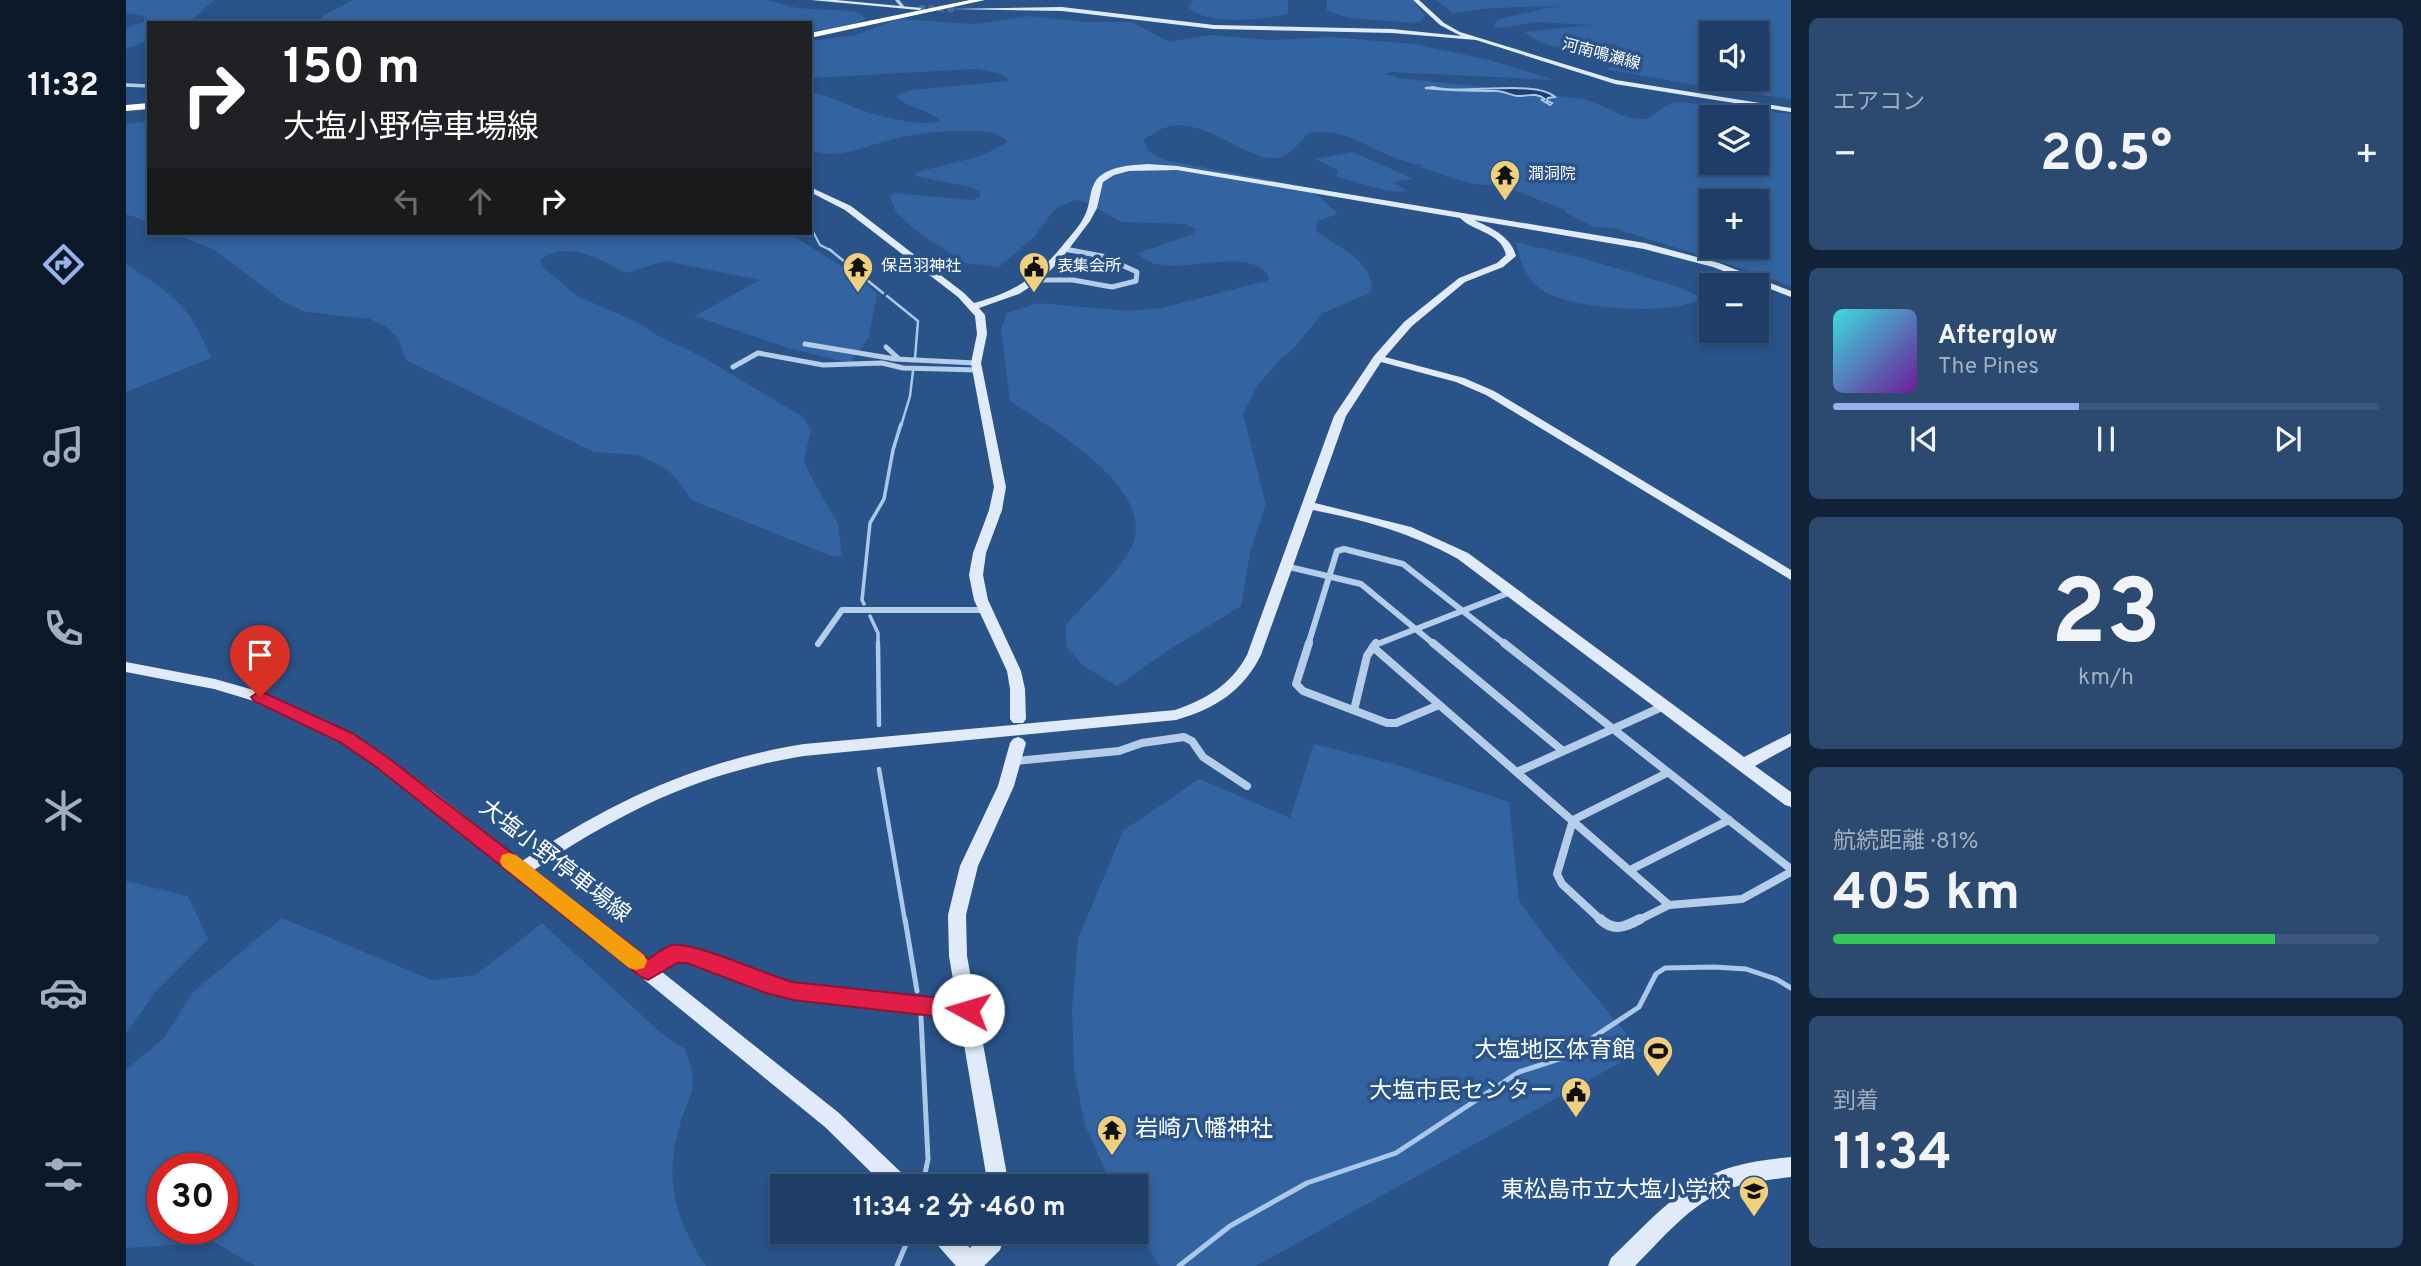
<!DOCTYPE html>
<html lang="ja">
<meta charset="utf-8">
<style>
body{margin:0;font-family:Overpass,"Noto Sans JP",sans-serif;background:#2c4970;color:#f1f3f6;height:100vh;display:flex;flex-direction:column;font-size:26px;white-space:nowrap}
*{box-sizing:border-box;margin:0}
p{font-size:23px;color:#a1aec0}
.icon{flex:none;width:38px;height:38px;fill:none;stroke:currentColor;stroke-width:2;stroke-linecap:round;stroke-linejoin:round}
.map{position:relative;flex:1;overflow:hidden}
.details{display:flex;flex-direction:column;gap:18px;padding:18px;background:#112239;width:630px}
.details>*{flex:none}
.hud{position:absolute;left:21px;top:21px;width:665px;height:214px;border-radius:0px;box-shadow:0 4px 10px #0003,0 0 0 2px #3c577b;background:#202124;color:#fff;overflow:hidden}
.tools{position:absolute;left:1573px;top:21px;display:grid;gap:14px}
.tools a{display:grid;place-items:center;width:70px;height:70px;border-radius:0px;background:#1f3e67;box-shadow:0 4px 10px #0003,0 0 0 2px #3c577b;font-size:35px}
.speed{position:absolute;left:21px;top:1153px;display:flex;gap:14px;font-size:35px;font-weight:700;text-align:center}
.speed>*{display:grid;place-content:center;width:91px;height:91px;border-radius:50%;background:#1f3e67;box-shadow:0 4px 10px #0003,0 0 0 2px #3c577b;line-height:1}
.speed .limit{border:10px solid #d22;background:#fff;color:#111}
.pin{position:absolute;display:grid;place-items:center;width:60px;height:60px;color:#fff;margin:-72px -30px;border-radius:50% 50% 50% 0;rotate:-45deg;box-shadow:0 0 7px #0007}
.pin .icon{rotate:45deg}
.me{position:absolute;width:77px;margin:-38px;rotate:276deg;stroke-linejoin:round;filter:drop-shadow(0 0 5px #0008)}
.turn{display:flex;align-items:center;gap:24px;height:147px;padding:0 21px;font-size:32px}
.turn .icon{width:91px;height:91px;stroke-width:2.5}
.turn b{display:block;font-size:49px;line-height:60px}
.lanes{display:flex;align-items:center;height:66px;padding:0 21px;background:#0003;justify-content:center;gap:35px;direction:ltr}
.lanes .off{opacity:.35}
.big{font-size:52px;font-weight:700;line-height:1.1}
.details .tile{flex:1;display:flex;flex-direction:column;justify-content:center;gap:10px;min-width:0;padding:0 24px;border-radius:10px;background:#2c4970}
.details .dial{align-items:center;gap:0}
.dial b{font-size:91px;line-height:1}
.song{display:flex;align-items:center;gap:21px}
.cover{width:84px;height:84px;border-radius:10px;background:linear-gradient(135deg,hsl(180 70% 55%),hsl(280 70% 35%))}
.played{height:7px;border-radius:4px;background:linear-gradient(90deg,#95b2f1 45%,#3c577b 45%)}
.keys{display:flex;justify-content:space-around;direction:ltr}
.heat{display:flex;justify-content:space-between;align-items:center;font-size:38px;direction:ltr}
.charge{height:10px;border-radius:5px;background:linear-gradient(90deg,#34c759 81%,#3c577b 0)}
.trip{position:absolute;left:644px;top:1174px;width:378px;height:70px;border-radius:0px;background:#1f3e67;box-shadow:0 4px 10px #0003,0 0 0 2px #3c577b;font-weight:700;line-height:70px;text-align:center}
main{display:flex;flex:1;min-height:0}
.tab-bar{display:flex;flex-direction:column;width:126px;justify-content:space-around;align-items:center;background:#0c1929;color:#a1aec0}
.tab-bar .icon{width:49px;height:49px}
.tab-bar .on{color:#95b2f1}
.tab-bar b{font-size:32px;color:#f1f3f6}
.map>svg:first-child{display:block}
.green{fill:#3364a1;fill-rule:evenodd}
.water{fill:#1d3e6a;stroke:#abc8e9;stroke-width:2}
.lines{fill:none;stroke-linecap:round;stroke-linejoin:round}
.stream-far4{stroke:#abc8e9;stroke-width:2}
.stream-far3{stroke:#abc8e9;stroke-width:2.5}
.stream-far2{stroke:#abc8e9;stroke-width:3.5}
.stream-far1{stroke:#abc8e9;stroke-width:4.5}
.stream{stroke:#abc8e9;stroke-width:5}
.secondary-tunnel{stroke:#496d9b;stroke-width:6;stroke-dasharray:6 3.5;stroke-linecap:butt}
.street-far5{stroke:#b6cde9;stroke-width:3.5}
.street-far4{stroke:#b6cde9;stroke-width:4.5}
.street-far3{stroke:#b6cde9;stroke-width:5}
.street-far2{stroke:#b6cde9;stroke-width:6}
.street-far1{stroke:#b6cde9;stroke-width:8}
.street{stroke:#b6cde9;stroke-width:10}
.secondary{fill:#e0eaf8;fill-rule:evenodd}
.highway{fill:#fff;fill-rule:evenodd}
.route{fill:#e11d48;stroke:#92132f;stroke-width:2}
.slow{fill:#f59e0b}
.labels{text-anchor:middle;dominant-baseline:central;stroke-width:7;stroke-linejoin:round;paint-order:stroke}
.far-street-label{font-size:16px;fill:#fff;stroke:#295389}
.far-poi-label{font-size:16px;fill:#fff;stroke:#295389;text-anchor:start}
.near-street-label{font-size:23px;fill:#fff;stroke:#295389}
.near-poi-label{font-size:23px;fill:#fff;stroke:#295389;text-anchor:end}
</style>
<main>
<nav class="tab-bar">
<b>11:32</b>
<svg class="icon on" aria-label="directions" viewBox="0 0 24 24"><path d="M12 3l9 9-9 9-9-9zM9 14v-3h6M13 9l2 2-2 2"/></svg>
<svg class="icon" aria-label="music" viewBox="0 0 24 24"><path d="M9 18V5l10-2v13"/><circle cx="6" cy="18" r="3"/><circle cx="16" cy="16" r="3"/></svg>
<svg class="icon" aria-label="phone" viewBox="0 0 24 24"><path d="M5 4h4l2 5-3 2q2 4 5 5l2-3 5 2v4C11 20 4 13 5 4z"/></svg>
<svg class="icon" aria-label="climate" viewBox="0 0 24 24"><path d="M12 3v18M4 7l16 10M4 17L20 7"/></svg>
<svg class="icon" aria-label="car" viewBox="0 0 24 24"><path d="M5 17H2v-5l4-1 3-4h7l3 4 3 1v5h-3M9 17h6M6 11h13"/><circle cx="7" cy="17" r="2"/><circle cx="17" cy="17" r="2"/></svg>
<svg class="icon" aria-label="filters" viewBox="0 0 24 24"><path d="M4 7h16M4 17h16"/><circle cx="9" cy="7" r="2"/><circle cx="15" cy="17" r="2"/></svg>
</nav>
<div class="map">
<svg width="1665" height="1266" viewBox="0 0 1665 1266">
<rect width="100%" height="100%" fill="#295389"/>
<g class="green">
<path d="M0,0h88l-26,23h-39v17l-23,9v-21l18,-6v-6l-18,-3z"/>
<path d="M227,0h415l29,8 56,3 10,5 2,4 -24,8 -31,3v-8h-493l7,-8z"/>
<path d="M1068,0h94v13l-5,2c-23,5 -79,10 -95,-8z"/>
<path d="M1201,0h85l13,16 -4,5 -7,2 -64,-5 -23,-7z"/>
<path d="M1310,0h355v99l-63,-8 -123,-22 34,-10 -14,-6 -45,2 39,-12c-34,4 -66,13 -94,-11l65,-7 -54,-3 -34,6 -9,-2 5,-7 60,-13 -65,2 -41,5zM1586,33h45v46h-45z"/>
<path d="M904,16l56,6h46l37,20 42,-7 60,5 60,-3 83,7 75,16 66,20 -164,-8 -6,2 13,4c61,7 122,11 183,21 21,3 39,20 61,20 15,0 20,-17 38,-17l111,12v173l-26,-11 -151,-48 -20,-1 -30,-15 2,-2 -68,-26c-22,5 -57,-10 -78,-17l2,-2c-40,-4 -73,-40 -113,-32 -7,7 -15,17 -24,22 -30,17 -76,-40 -118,-28 -8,2 -17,9 -24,13l6,11 15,9 123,23 32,13 19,18 -21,7 -1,10c21,16 60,31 55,61l-48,21 -29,35 -14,12 -23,26 -14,28 23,90 -16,48 -9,54 -71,43 -53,37 -35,-21 -16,-19v-21c21,-24 46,-46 63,-73 36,-60 -79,-124 -119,-151l-9,-72 6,-16 31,-10 90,8 34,-3 107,-28 -1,-6c-29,-33 -103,12 -130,-21l55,-19 3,-5 -11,-5 -64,-2 -35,-20 -12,-2 -18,8 -22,29 -35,30 -34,-4 -50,-33 -19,-18 -6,-16 4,-3 78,7 8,-3v-5l-6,-4 -59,-12 2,-4 64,-16 27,-14c-8,-10 -22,-11 -34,-11 -26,-1 -50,1 -75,7 -29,5 -60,24 -89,12v-57c16,1 28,8 43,14 20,8 67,21 87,14 -11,-13 -33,-12 -44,-25l15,-6 98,-9 -7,-7 -26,-5 -166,9v-37l46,-6 42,-16 76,5zM1586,117h45v46h-45zM1586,201h45v46h-45z"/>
<path d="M23,121v101l-23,-8v-90z"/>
<path d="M1226,152l62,27 -21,3 14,9c-24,3 -47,-10 -71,-14l2,-7 -22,-11z"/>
<path d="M47,233h616l74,47 14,14 -8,43 -19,26 -62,-15 -93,-32 65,-36 -94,-19 -41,12c-25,-14 -58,-33 -85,-14l2,7 35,30 58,25 25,16 39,18 104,62 8,13 -7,30 5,13 29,51 4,33 -13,-2 -130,-52 -7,-3 -19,-25 -10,-8 -25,-12 -44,-3 -188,-92 -8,-22 -13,-12 -15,-7 -64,-7 -24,-11 -68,-51z"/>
<path d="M1390,242l70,17 95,29 17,8v4c-29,16 -132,9 -158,-11 -15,-12 -20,-29 -24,-47z"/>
<path d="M0,264c46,31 64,40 85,94l-85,34z"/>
<path d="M1188,744l83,21 112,37 10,99 27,37 95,113 -385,215h-96l-24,-37v-43h-24l-27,-61 -11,-55 -2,-62 6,-69 45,-108 76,-52 91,39z"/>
<path d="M0,881l62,15 20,43 -51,51 -31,43z"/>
<path d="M156,918l150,62 44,-5 66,-52 119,110 24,16c17,45 3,43 -7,83 -14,51 0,92 28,134h-451l-41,-24 -88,6v-178l38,-32 29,-46zM37,1169h59v59h-59z"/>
</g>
<path class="water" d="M1307,87c28,8 103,-8 122,10l-7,1 -1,3 5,2 -2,2 -8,-5 3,-1c-10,-7 -16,-3 -27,-3 -6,0 -14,-5 -21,-5 -24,0 -47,0 -72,-3z"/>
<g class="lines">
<path class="stream-far4" d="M684,226l10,19 12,6"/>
<g class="stream-far3">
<path d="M703,249l54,44"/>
<path d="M761,296l31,25 -3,37"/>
<path d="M775,426l9,-30 3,-25"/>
</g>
<g class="stream-far2">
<path d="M738,604l-2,-4 8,-77 14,-24 9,-49 8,-26"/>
<path d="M744,616l8,17v12"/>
</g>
<g class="stream-far1">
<path d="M752,643l1,82"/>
<path d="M753,769l26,152"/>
</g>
<g class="stream">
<path d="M779,919l12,72"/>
<path d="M795,1017l7,142 -4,20"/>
<path d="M771,1266l14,-34"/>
<path d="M1053,1266l51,-40 77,-43 89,-30 123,-81 43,-14 77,-51 17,-33 9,-6 49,-1 32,2 30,10 15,9"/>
</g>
<path class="secondary-tunnel" d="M793,8l35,1"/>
<g class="street-far5">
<path d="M771,0l5,6"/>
<path d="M0,85l23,1"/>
</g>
<path class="street-far4" d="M938,249l12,2"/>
<g class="street-far3">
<path d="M913,280h34l39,7 24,-6 1,-9 -35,-16 -38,-7"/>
<path d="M679,344l90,15 81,4"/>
<path d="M760,347l12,11"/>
<path d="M607,367l25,-14 65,12 59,-2 21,5 74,2"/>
</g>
<g class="street-far2">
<path d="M1159,566l76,18 74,61"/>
<path d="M692,644l24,-34h143"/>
<path d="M1182,645l29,-94 7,-2 59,15 103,81"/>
<path d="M1249,645l136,-53"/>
</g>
<g class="street-far1">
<path d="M1183,643l-13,41 7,7 84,32h9l43,-18"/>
<path d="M1250,643l-3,4 296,258 73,-6 49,-27"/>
<path d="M1307,643l130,108"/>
<path d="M1378,643l287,226"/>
<path d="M1228,710l13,-54 6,-9"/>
<path d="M889,761l104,-10 23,-8 42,-6 8,4 11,16 44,29"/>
<path d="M1391,772l147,-66"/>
<path d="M1504,870l99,-50"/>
<path d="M1476,921l-40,-37 -5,-10 16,-54 94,-47"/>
<path d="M1511,921l32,-16"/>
</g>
<g class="street">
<path d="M1474,919c14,13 25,8 40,0"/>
<path d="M523,970c10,-7 20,-16 33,-16 37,0 72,27 108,36 57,15 119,15 177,20"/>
</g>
<g class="secondary">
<path d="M685,0h25l86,8 -3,2z"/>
<path d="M1287,0h6l25,23 16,9 156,48 175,28v4l-176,-28 -139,-44 -84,-7 -178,-4 -152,-18 -111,-2 111,-2 152,18 178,4 69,7 -21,-11z"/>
<path d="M1022,164l29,2 468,77 74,20 72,28v6l-78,-30 -69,-18 -170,-29c17,8 37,16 42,36l-13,11 -38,15 -53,44 -27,31 79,21 30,13 297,179v10l-305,-185 -30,-13 -75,-20 -35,54 -31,87 96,24 57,26 276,204 47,-24v13l-36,20 36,26v15l-6,-2 -327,-246c-46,-26 -94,-39 -145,-49l-52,145c-18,36 -46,54 -85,65l-372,36c-105,17 -183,56 -270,114l305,243 69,66 3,7h-26l-60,-59 -184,-150 -220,-178 -80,-57 -87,-41 -40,-12 -88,-17v-10l89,17 49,14 87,41 82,57 89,70c89,-59 175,-100 282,-117l371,-34c31,-11 56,-25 72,-55l87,-239 40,-60 30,-34 55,-44 38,-15 9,-8c-5,-23 -32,-23 -46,-37l-283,-48 -48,1 -15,4 -11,7 -6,26 -7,13 -31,41 -20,19 -20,13 -40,14 6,7 2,19 -6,29 25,124 -4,23 -16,43 -3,22 5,25 33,71 4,18 1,30 -3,4h-10l-3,-4v-30l-3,-18 -33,-71 -5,-25 4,-22 16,-43 5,-23 -23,-124 6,-29 -2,-18 -17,-19 -113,-87 -35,-18v-5l41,19 113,87 10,10c41,-11 62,-25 89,-58 8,-10 17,-19 22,-30 6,-12 4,-26 12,-36 12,-13 35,-14 51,-15z"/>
<path d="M892,737l5,2 3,4 -12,43 -36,80 -12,49 1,41 42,230h-21l-39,-230 -1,-41 12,-49 38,-80 12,-43 3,-4z"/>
<path d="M1665,1157v20c-21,3 -44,4 -64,13 -37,14 -65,49 -92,76h-27l3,-8c37,-35 71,-76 121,-91 19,-6 39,-8 59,-10z"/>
<path d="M804,1232h26l14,16 14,-16h22l-6,18 -16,16h-28l-23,-26z"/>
</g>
<g class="highway">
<path d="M844,0h15l-175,38v-5z"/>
<path d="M23,103v6l-23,2v-6z"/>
</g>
</g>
<path class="route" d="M134,691l92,42 35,24 262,202c7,-5 15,-12 23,-14 21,-4 94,30 121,37l175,19 8,3 3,6 -3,7 -8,3 -175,-20 -27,-7 -79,-30h-10l-29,17 -7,-3 -266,-211 -35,-24 -86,-41 -3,-4z"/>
<path class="slow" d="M383,853l7,2 128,100 3,6 -3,7 -8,2 -7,-2 -127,-102 -2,-5 2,-6z"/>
<defs>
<g id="temple-pin" transform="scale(1.575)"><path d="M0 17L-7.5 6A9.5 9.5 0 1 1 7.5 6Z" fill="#f0cf7d" stroke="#295389"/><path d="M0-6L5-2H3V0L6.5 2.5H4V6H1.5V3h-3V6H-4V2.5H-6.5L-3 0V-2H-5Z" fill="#111"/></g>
<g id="civic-pin" transform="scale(1.575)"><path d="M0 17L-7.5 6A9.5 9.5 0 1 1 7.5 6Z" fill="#f0cf7d" stroke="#295389"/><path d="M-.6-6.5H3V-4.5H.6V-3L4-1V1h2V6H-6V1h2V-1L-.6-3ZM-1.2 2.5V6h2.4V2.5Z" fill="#111"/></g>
<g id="stadium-pin" transform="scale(1.575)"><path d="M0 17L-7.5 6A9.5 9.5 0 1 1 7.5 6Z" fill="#f0cf7d" stroke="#295389"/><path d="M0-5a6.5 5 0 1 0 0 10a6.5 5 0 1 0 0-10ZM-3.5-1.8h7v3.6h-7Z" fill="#111"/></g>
<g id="school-pin" transform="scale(1.575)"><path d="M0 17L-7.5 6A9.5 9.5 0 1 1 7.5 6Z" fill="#f0cf7d" stroke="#295389"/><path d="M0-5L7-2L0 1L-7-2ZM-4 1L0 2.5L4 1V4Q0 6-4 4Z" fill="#111"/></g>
</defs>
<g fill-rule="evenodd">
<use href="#temple-pin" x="1379" y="175"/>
<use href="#temple-pin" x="732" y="267"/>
<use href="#civic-pin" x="908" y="267"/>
<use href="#stadium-pin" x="1532" y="1051"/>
<use href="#civic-pin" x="1450" y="1092"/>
<use href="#temple-pin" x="986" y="1130"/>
<use href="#school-pin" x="1628" y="1191"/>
</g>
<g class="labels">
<g class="far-street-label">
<text transform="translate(1475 55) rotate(15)">河南鳴瀬線</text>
</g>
<g class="far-poi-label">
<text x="1402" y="175">澗洞院</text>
<text x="755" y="267">保呂羽神社</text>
<text x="931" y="267">表集会所</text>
</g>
<g class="near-street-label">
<text transform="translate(428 862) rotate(38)">大塩小野停車場線</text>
</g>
<g class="near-poi-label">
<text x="1509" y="1051">大塩地区体育館</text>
<text x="1427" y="1092">大塩市民センター</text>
<text x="1009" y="1130" text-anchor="start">岩崎八幡神社</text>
<text x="1605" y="1191">東松島市立大塩小学校</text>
</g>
</g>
</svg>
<div class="tools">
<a><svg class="icon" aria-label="sound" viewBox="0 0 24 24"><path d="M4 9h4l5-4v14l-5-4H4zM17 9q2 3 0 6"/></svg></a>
<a><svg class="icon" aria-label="layers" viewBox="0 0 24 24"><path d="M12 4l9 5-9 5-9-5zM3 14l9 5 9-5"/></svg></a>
<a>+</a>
<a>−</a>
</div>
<div class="speed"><div class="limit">30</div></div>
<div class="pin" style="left:134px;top:697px;background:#d93025"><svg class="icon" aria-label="arrive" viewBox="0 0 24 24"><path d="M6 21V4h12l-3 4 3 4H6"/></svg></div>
<svg class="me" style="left:842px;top:1010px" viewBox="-20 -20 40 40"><circle r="19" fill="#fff"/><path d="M0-13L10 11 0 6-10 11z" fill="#e11d48"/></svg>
<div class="trip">11:34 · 2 分 · 460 m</div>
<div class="hud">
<div class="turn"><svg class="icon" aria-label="right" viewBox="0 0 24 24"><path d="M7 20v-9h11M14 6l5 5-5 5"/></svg><div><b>150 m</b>大塩小野停車場線</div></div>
<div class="lanes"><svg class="icon off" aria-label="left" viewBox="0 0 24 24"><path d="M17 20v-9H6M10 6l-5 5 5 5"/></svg><svg class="icon off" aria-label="ahead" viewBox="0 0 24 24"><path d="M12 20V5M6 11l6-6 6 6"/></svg><svg class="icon" aria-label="right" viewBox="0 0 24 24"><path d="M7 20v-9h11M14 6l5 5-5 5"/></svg></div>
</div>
</div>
<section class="details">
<div class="tile"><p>エアコン</p>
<div class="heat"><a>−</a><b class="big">20.5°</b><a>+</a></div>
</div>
<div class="tile">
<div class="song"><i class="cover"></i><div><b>Afterglow</b><p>The Pines</p></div></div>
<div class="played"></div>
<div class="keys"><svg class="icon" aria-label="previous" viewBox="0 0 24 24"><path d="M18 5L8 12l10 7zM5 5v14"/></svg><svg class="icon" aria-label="pause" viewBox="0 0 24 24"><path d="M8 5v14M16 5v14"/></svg><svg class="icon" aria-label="next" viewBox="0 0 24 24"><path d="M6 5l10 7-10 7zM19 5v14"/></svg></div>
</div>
<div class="tile dial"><b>23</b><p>km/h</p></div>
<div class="tile"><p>航続距離 · 81%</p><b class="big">405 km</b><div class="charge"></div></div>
<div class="tile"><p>到着</p><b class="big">11:34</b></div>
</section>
</main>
